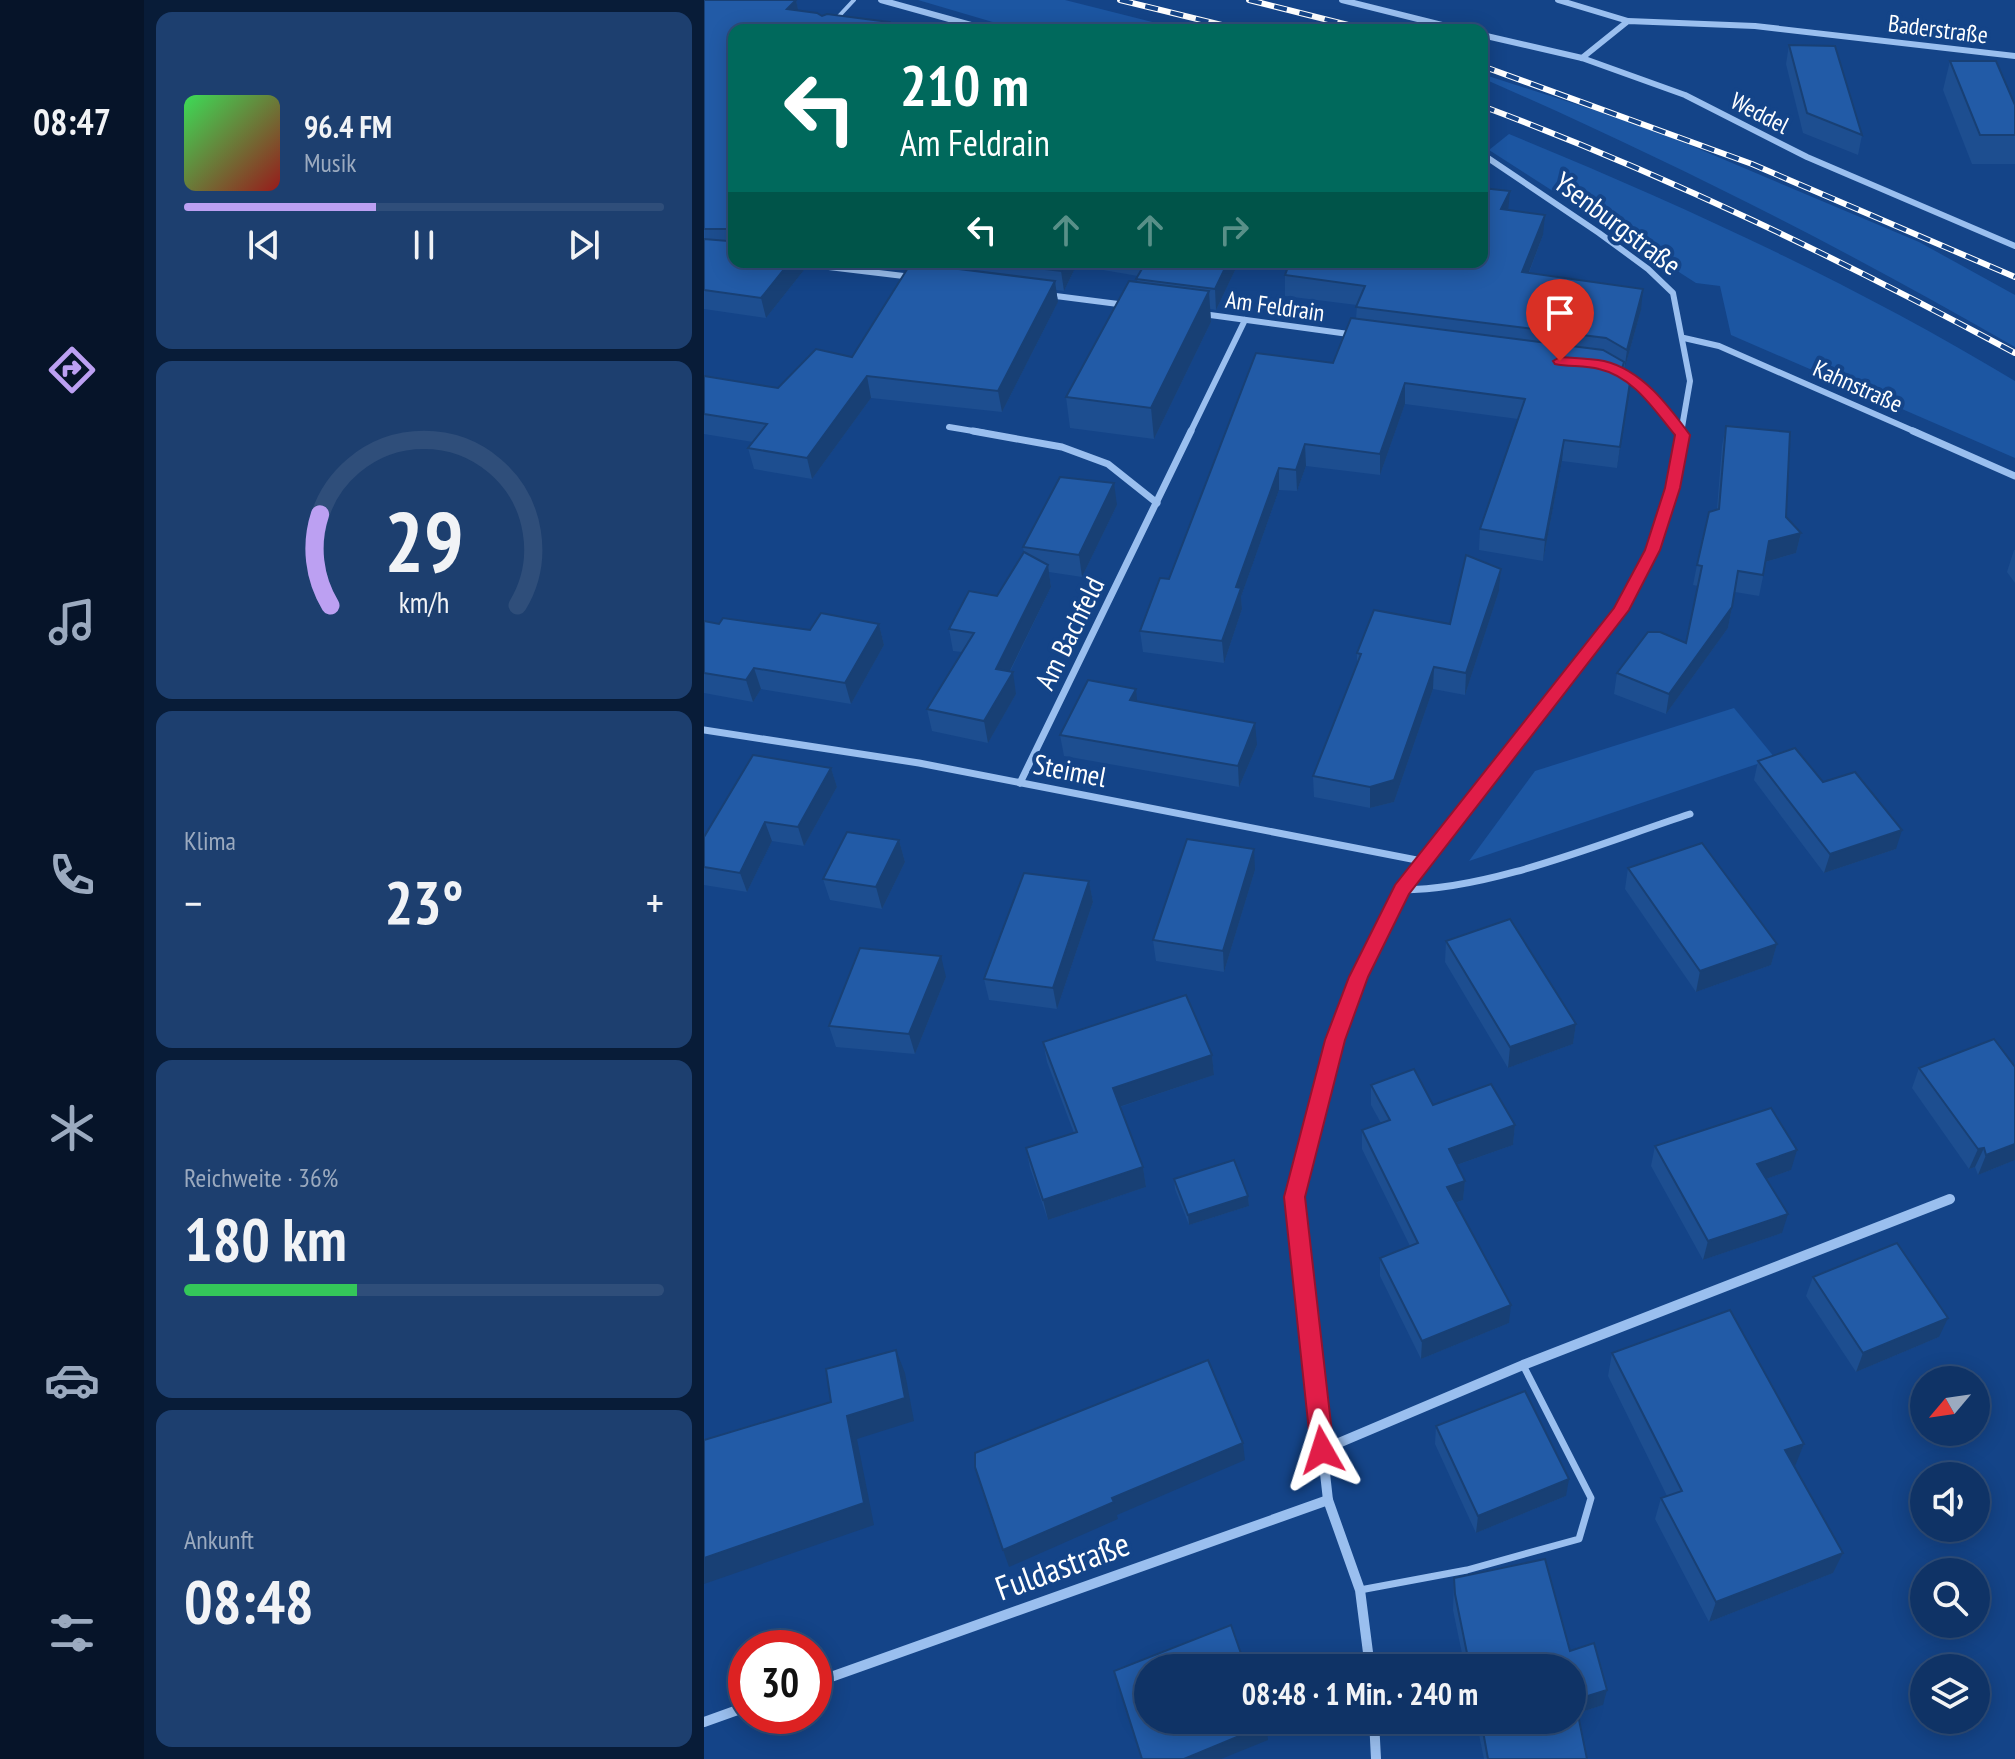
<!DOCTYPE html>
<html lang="de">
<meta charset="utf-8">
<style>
body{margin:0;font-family:"PT Sans Narrow",sans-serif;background:#1d3f6f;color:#f1f3f6;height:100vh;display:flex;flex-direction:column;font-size:30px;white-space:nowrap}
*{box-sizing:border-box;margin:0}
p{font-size:26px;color:#9baabf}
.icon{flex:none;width:44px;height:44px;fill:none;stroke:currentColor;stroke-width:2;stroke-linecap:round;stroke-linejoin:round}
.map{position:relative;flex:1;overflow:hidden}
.panel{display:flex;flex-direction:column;gap:12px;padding:12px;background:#081c38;width:560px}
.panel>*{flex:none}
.hud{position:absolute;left:24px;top:24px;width:760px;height:244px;border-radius:16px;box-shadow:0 4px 20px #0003,0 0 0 2px #2f4e7a;background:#00695c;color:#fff;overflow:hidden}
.needle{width:52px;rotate:241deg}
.fabs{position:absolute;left:1206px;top:1366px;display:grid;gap:16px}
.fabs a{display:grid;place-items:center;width:80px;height:80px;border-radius:50%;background:#0f3366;box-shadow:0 4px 20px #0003,0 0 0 2px #2f4e7a;font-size:40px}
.speed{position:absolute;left:24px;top:1630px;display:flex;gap:16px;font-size:40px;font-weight:700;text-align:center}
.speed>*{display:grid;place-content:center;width:104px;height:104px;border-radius:50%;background:#0f3366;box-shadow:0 4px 20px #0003,0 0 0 2px #2f4e7a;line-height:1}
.speed .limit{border:12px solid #d22;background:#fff;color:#111}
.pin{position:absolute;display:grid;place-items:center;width:68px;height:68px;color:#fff;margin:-82px -34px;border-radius:50% 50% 50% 0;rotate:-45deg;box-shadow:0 0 8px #0007}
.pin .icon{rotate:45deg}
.me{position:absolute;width:88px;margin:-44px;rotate:354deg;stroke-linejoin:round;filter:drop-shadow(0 0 6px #0008)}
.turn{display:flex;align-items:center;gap:28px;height:168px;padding:0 40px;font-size:36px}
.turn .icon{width:104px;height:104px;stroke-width:2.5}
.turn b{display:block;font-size:56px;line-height:68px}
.lanes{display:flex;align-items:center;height:76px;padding:0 40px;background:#0003;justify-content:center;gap:40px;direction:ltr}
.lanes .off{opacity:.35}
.big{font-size:60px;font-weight:700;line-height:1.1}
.panel .widget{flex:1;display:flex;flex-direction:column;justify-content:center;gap:12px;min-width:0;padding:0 28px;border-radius:16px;background:#1d3f6f}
.panel .dial{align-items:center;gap:0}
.dial svg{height:208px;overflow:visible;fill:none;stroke:#2f4e7a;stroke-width:7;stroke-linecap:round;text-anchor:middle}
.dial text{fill:#f1f3f6;stroke:none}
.song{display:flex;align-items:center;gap:24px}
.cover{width:96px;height:96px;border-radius:12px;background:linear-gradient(135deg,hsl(130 70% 55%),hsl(0 70% 35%))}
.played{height:8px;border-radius:4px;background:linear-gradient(90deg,#bca0f2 40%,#2f4e7a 40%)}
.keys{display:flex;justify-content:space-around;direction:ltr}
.heat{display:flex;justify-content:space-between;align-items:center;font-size:44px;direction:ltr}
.charge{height:12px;border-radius:6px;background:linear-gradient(90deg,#34c759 36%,#2f4e7a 0)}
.trip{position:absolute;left:430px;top:1654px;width:452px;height:80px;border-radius:40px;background:#0f3366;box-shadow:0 4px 20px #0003,0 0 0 2px #2f4e7a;font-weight:700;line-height:80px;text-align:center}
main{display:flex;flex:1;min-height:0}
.menu{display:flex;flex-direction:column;width:144px;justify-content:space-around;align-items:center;background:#061429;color:#9baabf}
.menu .icon{width:56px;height:56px}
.menu .selected{color:#bca0f2}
.menu b{font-size:36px;color:#f1f3f6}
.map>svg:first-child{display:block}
.green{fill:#1c56a2}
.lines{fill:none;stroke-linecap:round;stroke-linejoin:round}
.lane-far1{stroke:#9abfef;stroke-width:4}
.lane{stroke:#9abfef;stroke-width:7}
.street-far2{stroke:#9abfef;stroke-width:6}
.street-far1{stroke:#9abfef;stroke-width:7}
.street{stroke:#9abfef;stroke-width:10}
.rail-casing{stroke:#fff;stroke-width:6}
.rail{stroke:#144488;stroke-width:4;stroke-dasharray:13;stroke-linecap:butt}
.wall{fill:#1d4e90}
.shaded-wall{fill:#184075}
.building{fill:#225ba7;stroke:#184075;stroke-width:2}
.route{fill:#e11d48;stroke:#92132f;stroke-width:2}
.labels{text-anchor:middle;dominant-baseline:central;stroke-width:8;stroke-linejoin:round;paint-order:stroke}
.far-street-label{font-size:24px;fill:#fff;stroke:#144488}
.street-label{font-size:28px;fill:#fff;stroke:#144488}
.near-street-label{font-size:34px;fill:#fff;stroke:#144488}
</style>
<main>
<nav class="menu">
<b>08:47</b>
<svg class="icon selected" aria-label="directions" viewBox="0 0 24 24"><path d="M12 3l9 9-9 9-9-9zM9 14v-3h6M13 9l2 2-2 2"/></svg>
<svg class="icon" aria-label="music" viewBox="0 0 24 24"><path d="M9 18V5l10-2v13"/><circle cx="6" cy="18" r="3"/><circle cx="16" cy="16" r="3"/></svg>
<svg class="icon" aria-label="phone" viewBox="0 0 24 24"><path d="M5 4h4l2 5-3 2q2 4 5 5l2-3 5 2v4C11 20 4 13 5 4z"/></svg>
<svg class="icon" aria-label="climate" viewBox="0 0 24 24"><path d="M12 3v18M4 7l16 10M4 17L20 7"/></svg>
<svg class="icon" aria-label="car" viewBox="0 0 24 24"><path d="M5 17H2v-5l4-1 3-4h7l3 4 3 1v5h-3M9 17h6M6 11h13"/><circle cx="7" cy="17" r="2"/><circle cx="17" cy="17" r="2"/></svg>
<svg class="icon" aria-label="filters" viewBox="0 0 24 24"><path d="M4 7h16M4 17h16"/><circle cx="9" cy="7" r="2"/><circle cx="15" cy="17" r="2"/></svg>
</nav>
<section class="panel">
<div class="widget">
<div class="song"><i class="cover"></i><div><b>96.4 FM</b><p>Musik</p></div></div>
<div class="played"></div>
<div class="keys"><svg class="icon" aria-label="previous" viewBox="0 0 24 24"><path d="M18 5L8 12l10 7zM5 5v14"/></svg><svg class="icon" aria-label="pause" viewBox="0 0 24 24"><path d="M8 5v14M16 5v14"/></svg><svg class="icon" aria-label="next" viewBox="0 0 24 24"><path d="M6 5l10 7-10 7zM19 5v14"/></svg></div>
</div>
<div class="widget dial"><svg viewBox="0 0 100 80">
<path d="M14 69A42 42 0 1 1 86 69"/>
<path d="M14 69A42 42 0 0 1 10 34" stroke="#bca0f2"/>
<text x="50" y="56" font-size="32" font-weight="700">29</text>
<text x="50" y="72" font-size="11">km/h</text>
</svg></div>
<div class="widget"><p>Klima</p>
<div class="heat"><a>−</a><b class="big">23°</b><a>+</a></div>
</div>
<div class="widget"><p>Reichweite · 36%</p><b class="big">180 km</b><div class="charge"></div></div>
<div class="widget"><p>Ankunft</p><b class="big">08:48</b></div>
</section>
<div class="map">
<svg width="1311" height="1759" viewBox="0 0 1311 1759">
<rect width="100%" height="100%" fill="#144488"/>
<g class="green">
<path d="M214,0h147l119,30h-164z"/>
<path d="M778,74l165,53 272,115 96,53v52c-173,-100 -350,-189 -533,-269z"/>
<path d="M805,134c174,71 345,150 506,247v77l-284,-123 -11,-49 -24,-3 -207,-133z"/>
<path d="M1030,708l41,50 -306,103 66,-90z"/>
</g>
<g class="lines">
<path class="lane-far1" d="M122,30l28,-30"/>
<path class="lane" d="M656,1590l107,-20 112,-31 12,-41 -68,-133"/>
<g class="street-far2">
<path d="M177,0l108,30"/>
<path d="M638,0l120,30"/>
<path d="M854,0l70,21"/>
<path d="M778,35l100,23 103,37 122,62 208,89"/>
<path d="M878,58l46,-37 127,5 260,30"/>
<path d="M778,154l117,79 49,36 25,24 17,88 -9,52"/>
<path d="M83,262l125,15"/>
<path d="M344,295l78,10"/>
<path d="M499,314l153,21"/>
<path d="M980,338l35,8 199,87"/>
<path d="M911,370l29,20 38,43"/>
<path d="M245,427l36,6"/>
<path d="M486,433l55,-113"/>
</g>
<g class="street-far1">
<path d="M269,431l89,16 46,17 49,39"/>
<path d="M976,431l3,4"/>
<path d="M1209,431l102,45"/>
<path d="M0,730l215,33 508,99"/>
<path d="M316,783l171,-352"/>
<path d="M698,890c89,0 202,-48 288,-76"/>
<path d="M644,1005l54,-115 219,-280 31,-60 20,-62 10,-57"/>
</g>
<g class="street">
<path d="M645,1003l-14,37 -41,157 34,303 32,90 10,78"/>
<path d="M618,1450l201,-85 427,-166"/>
<path d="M110,1683l514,-183"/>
<path d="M670,1720l2,39"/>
<path d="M0,1722l42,-15"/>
</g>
<g class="rail-casing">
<g id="rail">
<path d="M416,0l122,30"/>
<path d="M545,0l119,30"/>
<path d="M778,66l270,98 263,113"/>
<path d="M778,106c185,69 360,154 533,247"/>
</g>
</g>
<use href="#rail" class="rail"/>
</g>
<g class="wall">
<path d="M0,0h92l2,10 -64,252 70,8 -38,48 -62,-9z"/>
<path d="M1085,45l73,90 -4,20 -55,-22 -17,-69z"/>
<path d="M1246,61l65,44v59h-43l-29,-74z"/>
<path d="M804,210l35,25 -14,38 112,37 -17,61 -1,-1 -1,5 7,22 -12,71 -55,-7 -19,100 -64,-11 1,-21 38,-110 -113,-15 -25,71 -74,-9 -9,25 -18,-1 -38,107 1,12 -18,54 -81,-11 -3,-21 29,-52 164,-216 23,-44 1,-14 -72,-9v-21z"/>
<path d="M216,262h158l-14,29 -8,-1 2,12 -56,110 -131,-14 -59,81 -58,-10 -6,-21 5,-6 -49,-8v-58l74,12 74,-31 68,-93z"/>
<path d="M399,262h136l-23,48 -6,-1 1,13 -57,117 -84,-11 -4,-31 71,-115 1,-6 -35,-6z"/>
<path d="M1022,426l60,91 15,16 -5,20 -30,9 -7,34 -24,-4 -7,36 -62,86 -52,-20 3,-21 69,-30 12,-57 -5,-1 4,-20 20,-56 5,-63z"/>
<path d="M413,505l-35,72 -33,-5 2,15 -41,85 6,22 -28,49 -56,-12 -5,-22 35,-57 -9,-1 -4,-22 48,-33 27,-43 -1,-6z"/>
<path d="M1310,550h1v33l-8,-11z"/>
<path d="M797,569l-2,22 -34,104 -32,-6 -39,113 -24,6 -56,-11 -1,-21 44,-113v-10l93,-29z"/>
<path d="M0,621l15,3 91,6 69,-6 5,21 -33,59 -90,-15 -8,13 -49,-9z"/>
<path d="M356,735l197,10 -18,42 -175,-31z"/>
<path d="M1054,761l65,21 73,67 -72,24 -70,-93z"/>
<path d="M127,768l6,19 -33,59 -32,-5 -25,51 -43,-7v-48z"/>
<path d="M195,840l6,22 -23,47 -52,-9 -7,-21z"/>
<path d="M924,868l149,76 -6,21 -75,27 -71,-103z"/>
<path d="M551,870l-31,102 -68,-11 -3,-21z"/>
<path d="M385,881l4,21 -36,107 -68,-9 -5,-21z"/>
<path d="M742,941l130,83 -3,20 -65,24 -63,-106z"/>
<path d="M242,977l-31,77 -79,-7 -7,-21z"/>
<path d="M339,1042l169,13 2,20 -94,32 23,60 3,20 -98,33 -18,-52 -4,-20 48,-15 -27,-71z"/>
<path d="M1215,1068l96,92 -37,15 -3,-8 -6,2 -57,-81z"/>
<path d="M667,1085l62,20 82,20 -2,20 -56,20 8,16 -2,19 -7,3 53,120 -88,36 -41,-83v-18l30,-12 -48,-97v-19l19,-7 -10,-18z"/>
<path d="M951,1146l136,24 -25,9 16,54 -79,27 -52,-94z"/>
<path d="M470,1179l74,17 1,10 -60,19 -14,-36z"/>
<path d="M1109,1277l126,60 -83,35 -50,-76z"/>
<path d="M908,1353l192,91 -10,22 39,107 -124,49 -54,-103 6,-21 6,-2 -59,-120z"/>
<path d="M732,1426l130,70 -90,37 -41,-89z"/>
<path d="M750,1578l116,73 33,54 -25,8 9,46h-103l-8,-39h96v-52h-107l-12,-58z"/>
</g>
<g class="shaded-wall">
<path d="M92,0l4,19 -13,-10z"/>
<path d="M806,191l-2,21 -7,-3z"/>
<path d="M841,215l-2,20 -22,58 1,-21z"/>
<path d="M86,262h12l2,8 -38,48 -5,-20z"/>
<path d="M362,262h12l-14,29 -3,-20z"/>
<path d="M524,262h11l-23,48 -1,-21z"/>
<path d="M351,281l3,21 -56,110 -4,-21z"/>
<path d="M939,289l-2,21 -17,61 3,-21z"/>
<path d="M505,291l2,31 -57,117 -3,-31z"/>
<path d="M163,376l4,22 -59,81 -5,-21z"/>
<path d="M927,376l-2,21 -12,71 3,-21z"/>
<path d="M701,383v21l-25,71v-21z"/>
<path d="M860,440l-2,21 -19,100 2,-21z"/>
<path d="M601,444l1,22 -9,25 -1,-21z"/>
<path d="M575,468v22l-38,107 1,12 -18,54 -2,-22 14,-54z"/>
<path d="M410,483l3,22 -35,72 -3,-22z"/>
<path d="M1097,533l-5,20 -31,9 4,-21z"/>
<path d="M344,565l3,22 -51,104 -4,-22z"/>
<path d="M797,569l-2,22 -34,104 1,-22z"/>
<path d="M1028,607l-4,21 -62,86 3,-20z"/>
<path d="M175,624l5,21 -33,59 -6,-21z"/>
<path d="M730,667l-1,22 -39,113 -24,6v-21z"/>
<path d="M50,668l7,21 -8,13 -7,-22z"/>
<path d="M309,672l3,22 -28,49 -4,-22z"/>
<path d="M432,689l2,21 -8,-10z"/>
<path d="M551,723l2,22 -18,42 -1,-21z"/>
<path d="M127,768l6,19 -33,59 -6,-19z"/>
<path d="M61,822l7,19 -25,51 -7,-19z"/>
<path d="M1198,830l-6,19 -72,24 6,-19z"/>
<path d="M195,840l6,22 -23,47 -6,-22z"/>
<path d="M550,849l1,21 -31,102 -1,-21z"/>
<path d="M385,881l4,21 -36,107 -4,-21z"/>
<path d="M1073,944l-6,21 -75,27 4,-21z"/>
<path d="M237,956l5,21 -31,77 -6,-20z"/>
<path d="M872,1024l-3,20 -65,24 2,-21z"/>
<path d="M508,1055l2,20 -98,33 -3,-20z"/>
<path d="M811,1125l-2,20 -65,23 1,-19z"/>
<path d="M1311,1144v16l-37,15 8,-20z"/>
<path d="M1280,1148l-9,19 -6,2 9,-20z"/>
<path d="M1093,1150l-6,20 -39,14 5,-20z"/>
<path d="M439,1167l3,20 -98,33 -5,-20z"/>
<path d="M761,1181l-2,19 -17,6 1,-19z"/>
<path d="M544,1196l1,10 -60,19 -1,-10z"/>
<path d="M1084,1214l-6,19 -79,27 5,-19z"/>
<path d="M807,1305l-2,18 -88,36 1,-18z"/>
<path d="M1244,1318l-9,19 -83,35 7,-19z"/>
<path d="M192,1350l9,23 9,48 -57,18 17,86 -170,59v-26l143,-142z"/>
<path d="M539,1443l2,17 -128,55 1,4 -109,48 -6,-17 109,-52z"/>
<path d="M1100,1444l-9,22 -18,6 8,-22z"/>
<path d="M865,1479l-3,17 -90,37 2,-17z"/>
<path d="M1139,1553l-10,20 -124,49 7,-20z"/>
<path d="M903,1690l-4,15 -31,10 3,-15z"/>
<path d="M562,1725l2,15 -47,19h-37z"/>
</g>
<g class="building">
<path d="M0,0h92l-9,9 30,4 5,3 5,-2 62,8 -5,5 28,3h-178v206l-5,-7h-25z"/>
<path d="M1085,45l46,1 27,89 -55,-22z"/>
<path d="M1246,61h46l19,44v30h-35z"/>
<path d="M778,188l28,3 -9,18 44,6 -23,57 121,17 -16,61 -21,-12 -250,-31 9,-21 -80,-11 5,-13h192z"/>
<path d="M30,237v25h56l-29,36 -57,-8v-51l24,2z"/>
<path d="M284,262h78l-5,9z"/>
<path d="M442,262h82l-13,27 -79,-10z"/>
<path d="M207,263l144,18 -57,110 -131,-15 -60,82 -59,-10 19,-24 -63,-10v-38l74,12 38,-39 36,8z"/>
<path d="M425,281l80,10 -58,117 -85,-11z"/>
<path d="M647,318l252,32 21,12 -4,13 11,1 -11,71 -56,-7 -19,100 -65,-11 45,-130 -120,-16 -25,71 -75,-10 -9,26 -17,-2 -43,119 5,1 -19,53 -82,-10 20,-53 9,1 87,-226 77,10z"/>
<path d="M1022,426l64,6 -4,85 15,16 -32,8 -6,34 -25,-4 -6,36 -63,87 -52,-21 31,-41h12l26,11 16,-77 -5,-1 12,-53 10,-3z"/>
<path d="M356,477l54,6 -35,72 -56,-8z"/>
<path d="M320,552l24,13 -52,104 17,3 -29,49 -57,-12 47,-76 -25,-4 20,-38 28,5z"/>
<path d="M762,555l35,14 -35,104 -32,-6 -40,113 -24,7 -57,-11 48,-122 -4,-1 17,-43 76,14z"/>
<path d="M117,613l58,11 -34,59 -91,-15 -8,12 -42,-7v-52l15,3 4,-6 87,12z"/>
<path d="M384,680l48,9 -6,11 125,23 -17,43 -178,-31z"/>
<path d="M1091,748l28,34 32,-10 47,58 -72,24 -72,-93z"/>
<path d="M49,755l78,13 -33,59 -33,-5 -25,51 -36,-6v-30z"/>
<path d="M143,832l52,8 -23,47 -53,-8z"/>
<path d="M483,839l67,10 -31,102 -70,-11z"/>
<path d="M998,843l75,101 -77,27 -72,-103z"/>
<path d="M320,873l65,8 -36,107 -69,-9z"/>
<path d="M806,919l66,105 -66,23 -64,-106z"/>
<path d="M156,948l81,8 -32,78 -80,-8z"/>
<path d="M482,995l26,60 -99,33 30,79 -100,33 -17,-52 51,-16 -34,-90z"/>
<path d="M1290,1039l21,28v77l-29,11 -2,-7 -6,1 -59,-81z"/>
<path d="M710,1069l19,36 58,-21 24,41 -66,24 16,32 -18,6 64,118 -89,36 -42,-83 38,-15 -56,-113 28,-10 -19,-35z"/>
<path d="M1067,1108l26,42 -40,14 31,50 -80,27 -53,-95z"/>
<path d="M530,1160l14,36 -60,19 -14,-36z"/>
<path d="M1193,1243l51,75 -85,35 -50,-76z"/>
<path d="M1026,1310l74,134 -19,6 58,103 -127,49 -55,-104 21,-7 -70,-138z"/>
<path d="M192,1350l9,48 -58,18 17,87 -160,55v-118l127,-38 -5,-33z"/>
<path d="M504,1360l35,83 -131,55 2,4 -111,48 -28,-83v-14z"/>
<path d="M821,1391l44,88 -91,37 -42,-90z"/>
<path d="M841,1559l25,92 24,-8 13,47 -32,10 12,59h-99l-7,-39h91v-52h-102l-15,-74 -1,-16z"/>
<path d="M527,1625l15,43h-98v52h117l1,5 -82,34h-42l-28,-88z"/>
</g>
<path class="route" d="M856,357c14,1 30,1 44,4 38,9 64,44 86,74l-10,53 -20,62 -31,60 -220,284 -41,83 -23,63 -40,157 29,253 -4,7 -8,4 -8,-4 -3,-7 -27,-253 41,-157 24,-63 46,-92 219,-277 31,-58 20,-62 10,-53c-21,-25 -41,-58 -76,-66 -14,-4 -30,-2 -44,-5l-2,-3z"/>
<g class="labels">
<g class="far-street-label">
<text transform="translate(1234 29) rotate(7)">Baderstraße</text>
<text transform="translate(1056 113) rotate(27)">Weddel</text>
<text transform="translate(571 306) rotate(8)">Am Feldrain</text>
<text transform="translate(1154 386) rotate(24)">Kahnstraße</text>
</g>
<g class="street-label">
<text transform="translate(914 223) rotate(37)">Ysenburgstraße</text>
<text transform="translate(365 633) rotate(-64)">Am Bachfeld</text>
<text transform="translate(366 770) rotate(11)">Steimel</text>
</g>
<g class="near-street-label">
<text transform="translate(358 1565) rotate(-20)">Fuldastraße</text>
</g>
</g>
</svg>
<div class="fabs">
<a><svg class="needle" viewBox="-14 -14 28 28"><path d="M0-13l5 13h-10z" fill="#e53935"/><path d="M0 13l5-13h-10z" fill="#9baabf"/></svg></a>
<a><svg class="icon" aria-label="sound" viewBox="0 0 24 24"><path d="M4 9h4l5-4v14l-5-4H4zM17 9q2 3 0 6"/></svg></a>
<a><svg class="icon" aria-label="search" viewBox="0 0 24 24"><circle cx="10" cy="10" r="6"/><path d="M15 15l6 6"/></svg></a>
<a><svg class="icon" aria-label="layers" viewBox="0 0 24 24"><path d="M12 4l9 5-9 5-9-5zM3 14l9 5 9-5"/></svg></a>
</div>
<div class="speed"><div class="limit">30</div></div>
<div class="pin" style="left:856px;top:361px;background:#d93025"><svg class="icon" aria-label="arrive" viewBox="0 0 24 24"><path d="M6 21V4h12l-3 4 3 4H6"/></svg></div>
<svg class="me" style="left:618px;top:1450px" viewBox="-20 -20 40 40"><path d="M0-17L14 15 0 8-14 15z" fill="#e11d48" stroke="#fff" stroke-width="4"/></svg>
<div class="trip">08:48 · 1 Min. · 240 m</div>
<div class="hud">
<div class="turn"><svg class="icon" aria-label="left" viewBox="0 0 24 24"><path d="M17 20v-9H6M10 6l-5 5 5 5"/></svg><div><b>210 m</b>Am Feldrain</div></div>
<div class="lanes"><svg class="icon" aria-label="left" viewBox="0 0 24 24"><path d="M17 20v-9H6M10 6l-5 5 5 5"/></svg><svg class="icon off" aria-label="ahead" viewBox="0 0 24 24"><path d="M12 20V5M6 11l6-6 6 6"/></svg><svg class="icon off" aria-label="ahead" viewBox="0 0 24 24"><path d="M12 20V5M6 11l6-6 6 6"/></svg><svg class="icon off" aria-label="right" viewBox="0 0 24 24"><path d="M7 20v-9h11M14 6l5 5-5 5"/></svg></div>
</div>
</div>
</main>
